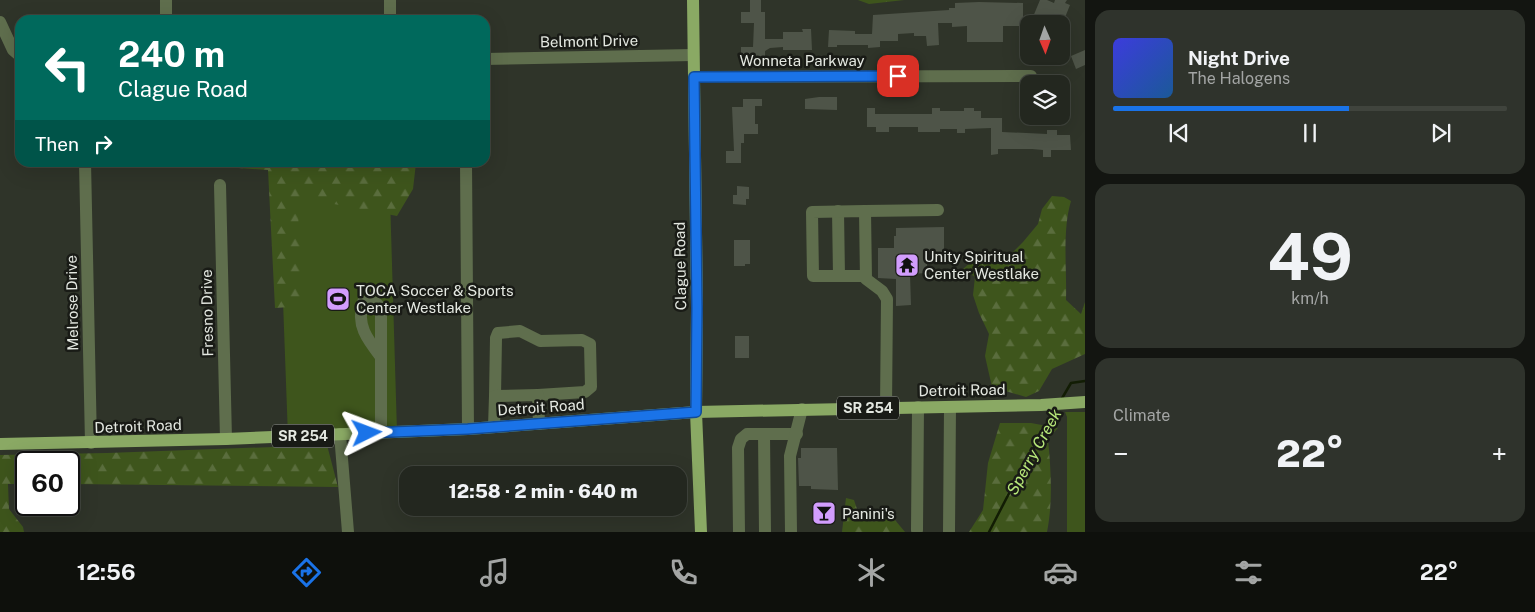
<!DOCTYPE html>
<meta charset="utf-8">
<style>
body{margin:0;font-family:"Public Sans",sans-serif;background:#2f332c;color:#f1f3f6;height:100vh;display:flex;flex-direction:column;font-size:19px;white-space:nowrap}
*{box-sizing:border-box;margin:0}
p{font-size:16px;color:#a3a5a4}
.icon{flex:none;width:28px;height:28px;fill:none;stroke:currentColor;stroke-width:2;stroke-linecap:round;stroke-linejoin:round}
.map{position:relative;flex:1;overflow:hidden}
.sheet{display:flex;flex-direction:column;gap:10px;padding:10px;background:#131511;width:450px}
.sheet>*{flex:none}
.guide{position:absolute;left:15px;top:15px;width:475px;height:152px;border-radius:15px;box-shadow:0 5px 20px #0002,0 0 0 1px #40443d;background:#00695c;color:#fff;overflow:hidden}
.needle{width:32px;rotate:178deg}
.controls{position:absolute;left:1020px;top:15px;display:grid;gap:10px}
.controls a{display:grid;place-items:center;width:50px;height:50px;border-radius:10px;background:#23271f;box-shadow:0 5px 20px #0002,0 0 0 1px #40443d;font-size:25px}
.speed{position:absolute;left:15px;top:451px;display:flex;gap:10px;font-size:25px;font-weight:700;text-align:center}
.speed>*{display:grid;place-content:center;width:65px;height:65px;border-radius:50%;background:#23271f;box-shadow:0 5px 20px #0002,0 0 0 1px #40443d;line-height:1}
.speed .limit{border:2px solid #111;border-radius:8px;background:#fff;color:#111}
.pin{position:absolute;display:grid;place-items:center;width:42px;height:42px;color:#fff;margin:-21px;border-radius:10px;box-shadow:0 2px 8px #0006}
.me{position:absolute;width:55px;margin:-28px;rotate:87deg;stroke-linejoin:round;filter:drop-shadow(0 0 4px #0008)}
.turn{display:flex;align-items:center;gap:18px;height:105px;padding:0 20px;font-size:22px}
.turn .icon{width:65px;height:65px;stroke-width:2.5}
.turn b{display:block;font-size:35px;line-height:42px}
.then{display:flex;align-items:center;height:48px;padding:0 20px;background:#0003;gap:10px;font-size:19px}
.big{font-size:38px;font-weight:800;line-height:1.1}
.sheet .widget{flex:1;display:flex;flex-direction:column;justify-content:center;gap:8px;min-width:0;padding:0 18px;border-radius:15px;background:#2f332c}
.sheet .dial{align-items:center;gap:0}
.dial b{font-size:65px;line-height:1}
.song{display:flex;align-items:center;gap:15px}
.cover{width:60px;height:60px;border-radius:8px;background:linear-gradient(135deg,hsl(240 70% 55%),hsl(210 70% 35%))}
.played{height:5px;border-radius:2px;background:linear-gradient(90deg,#1a73e8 60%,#40443d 60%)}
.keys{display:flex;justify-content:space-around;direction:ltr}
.heat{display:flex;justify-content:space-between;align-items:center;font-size:28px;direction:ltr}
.trip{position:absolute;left:399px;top:466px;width:288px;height:50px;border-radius:15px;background:#23271f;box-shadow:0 5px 20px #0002,0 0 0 1px #40443d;font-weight:800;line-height:50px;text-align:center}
.tab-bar{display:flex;height:80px;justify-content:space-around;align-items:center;background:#0e100c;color:#a3a5a4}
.tab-bar .icon{width:35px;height:35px}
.tab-bar .on{color:#1a73e8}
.tab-bar b{font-size:22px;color:#f1f3f6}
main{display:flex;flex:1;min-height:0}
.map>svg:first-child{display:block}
.grass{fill:#3e551c}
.forest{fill:url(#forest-firs)}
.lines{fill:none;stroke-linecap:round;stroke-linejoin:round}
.stream{stroke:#121d04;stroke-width:2.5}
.building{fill:#4e5448}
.minor{stroke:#5f6e4d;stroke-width:12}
.major{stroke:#8aa964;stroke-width:12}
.route-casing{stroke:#114b97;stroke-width:12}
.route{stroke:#1a73e8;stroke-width:9}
.labels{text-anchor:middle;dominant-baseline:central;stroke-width:5;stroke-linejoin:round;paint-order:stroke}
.shield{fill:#191b16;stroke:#a7aaa4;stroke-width:1}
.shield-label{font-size:14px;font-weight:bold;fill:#e4e8e1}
.street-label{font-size:15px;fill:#e4e8e1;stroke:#191b16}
.poi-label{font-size:15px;fill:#e4e8e1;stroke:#191b16;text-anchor:start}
.water-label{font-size:16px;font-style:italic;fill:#b8e97a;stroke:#191b16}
</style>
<main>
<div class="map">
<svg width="1085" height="532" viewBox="0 0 1085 532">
<defs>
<pattern id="forest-firs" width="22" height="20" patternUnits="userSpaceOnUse" patternTransform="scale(1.25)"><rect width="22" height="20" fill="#3e551c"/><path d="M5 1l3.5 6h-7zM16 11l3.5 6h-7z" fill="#5a6d3d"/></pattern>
</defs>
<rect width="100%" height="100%" fill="#2f3429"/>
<g class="grass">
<path d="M389,163l8,269 -109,5 -10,-271z"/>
<path d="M1065,412h20v120h-18v-115z"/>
</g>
<g class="forest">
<path d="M858,0h46l-35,4z"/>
<path d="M194,163h222l-3,26 -16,27 -100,-19 7,109 -29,2 -7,-138 -71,-5z"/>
<path d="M1052,196l12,1 7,4c-9,30 -4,68 -5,99l15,14 4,-12v52l-33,15 -13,22 -13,6 -34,-10 -7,-31 4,-22 -10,-21 -6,-18 2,-18 -12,-8 15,-13 30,1 15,-15 15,-18 4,-15z"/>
<path d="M1000,423h31l27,5 -10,11c3,31 5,63 -1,93h-78l14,-22 5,-47z"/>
<path d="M327,445l11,42 -269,-3v-22h-43v22h-18l1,25 14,18 1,5h-24v-77l107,-2z"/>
<path d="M846,498l8,2 5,15 31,-1 15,18h-63z"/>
</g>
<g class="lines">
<g class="stream">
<path d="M1061,400l10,-17 14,-2"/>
<path d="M989,532l30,-58 37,-65"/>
</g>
</g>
<g class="building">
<path d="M750,0h11v12h4v27h18v-7h20l-1,-3h9l1,21h-29v-3l-13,1 -5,3v7l-24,1v-12h12l1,-24h-13v-11h9z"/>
<path d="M1040,0h7l7,3 1,-3h12l-2,3 5,2 -6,15 -13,-5 -3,9h-18z"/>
<path d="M979,2l44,1v23h-20v16h-36v-16l-15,1v-4h-14l1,22 -12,1 -1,-10h-12v-3l-16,1v7h-18v6l-12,1v-3h-31v2h-9l1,-17 26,1v3h17l1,-19 76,-5v-2h6v-5z"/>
<path d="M1085,50v15l-9,4 -5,-13z"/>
<path d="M819,97h18v13l-32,-1v-10z"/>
<path d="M743,99h19v7h-7v18h3v10h-14v9h-3v20h-15v-12h8l-2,-44h11z"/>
<path d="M867,108h8v6h57v-6h8v3h24v-3h10v3h7v7h21v14l45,2v-4h10v5h13l1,15h-20v7h-8v-7l-11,-1h-34v5l-7,1v-27l-26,1v4h-8v-4h-17v3h-22v-5h-29v5h-13v-5h-9z"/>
<path d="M737,186l12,1v12h-3v6l-13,-1v-9h4z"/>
<path d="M944,227v28h-17v18l-17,1 1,31 -15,1v-27l-18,-1v-30h16v-12h2v-8z"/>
<path d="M734,240h16v24h-5v2h-11z"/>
<rect x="735" y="336" width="14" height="22"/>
<path d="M801,448h36l1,42 -27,-1v-3h-12l-1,-28h3z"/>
</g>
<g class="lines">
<g class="minor">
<path d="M166,0v20"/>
<path d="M390,0v20"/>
<path d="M0,22l13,28 7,6"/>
<path d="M485,59l208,-4"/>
<path d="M694,77l337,-1"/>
<path d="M85,162l6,281"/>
<path d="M466,162l2,267"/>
<path d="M220,185l6,254"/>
<path d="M838,211l1,65"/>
<path d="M865,211l73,-1"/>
<path d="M865,276h-52l-1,-64 53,-1 1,68 16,12 5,8 -1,109"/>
<path d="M495,396l1,-58 2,-5 22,-2 20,10 42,-1 8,4 1,43 -6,5 -47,3"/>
<path d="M494,427l1,-31 43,-1 1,29"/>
<path d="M381,433v-122c-3,-10 -8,-10 -18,-9 -7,23 4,37 18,55"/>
<path d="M340,434l8,98"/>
<path d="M764,434l1,98"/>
<path d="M917,530l1,-123"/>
<path d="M739,532l-1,-84 3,-9 6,-5h50"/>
<path d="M791,532l-1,-76 12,-47"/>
<path d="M949,532l1,-125"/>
</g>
<g class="major">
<path d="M693,0l4,308 -1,104 5,120"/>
<path d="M0,444l226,-5 242,-10 228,-17 345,-7 44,-3"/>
</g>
</g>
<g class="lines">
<g class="route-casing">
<path id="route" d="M367,433l101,-4 228,-17 1,-104 -3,-231 204,-1"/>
</g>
<use href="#route" class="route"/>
</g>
<defs>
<g id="temple-square" transform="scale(1.25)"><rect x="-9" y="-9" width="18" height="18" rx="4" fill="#d29dfd" stroke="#191b16"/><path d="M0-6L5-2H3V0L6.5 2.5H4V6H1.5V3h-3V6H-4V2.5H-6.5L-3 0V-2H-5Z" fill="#111"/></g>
<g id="stadium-square" transform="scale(1.25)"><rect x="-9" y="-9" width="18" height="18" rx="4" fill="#d29dfd" stroke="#191b16"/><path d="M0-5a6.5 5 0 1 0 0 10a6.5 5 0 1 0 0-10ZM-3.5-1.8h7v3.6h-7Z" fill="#111"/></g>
<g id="bar-square" transform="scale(1.25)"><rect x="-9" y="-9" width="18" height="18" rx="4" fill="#d29dfd" stroke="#191b16"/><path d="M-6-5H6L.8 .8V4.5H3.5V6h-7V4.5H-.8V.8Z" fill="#111"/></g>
</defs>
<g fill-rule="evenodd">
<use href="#temple-square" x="907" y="265"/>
<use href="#stadium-square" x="338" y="299"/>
<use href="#bar-square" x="824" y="513"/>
</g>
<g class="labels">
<g class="shield">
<rect x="837" y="396.5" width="62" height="23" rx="4"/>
<rect x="272" y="424.5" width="62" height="23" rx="4"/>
</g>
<g class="shield-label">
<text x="868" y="408">SR 254</text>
<text x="303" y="436">SR 254</text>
</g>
<g class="street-label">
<text transform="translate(589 41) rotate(-1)">Belmont Drive</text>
<text x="802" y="60">Wonneta Parkway</text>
<text transform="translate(680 266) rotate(-91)">Clague Road</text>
<text transform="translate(72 303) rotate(-91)">Melrose Drive</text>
<text transform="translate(207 313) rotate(-91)">Fresno Drive</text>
<text transform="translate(962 390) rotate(-1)">Detroit Road</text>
<text transform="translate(541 407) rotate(-4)">Detroit Road</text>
<text transform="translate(138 426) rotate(-2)">Detroit Road</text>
</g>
<g class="poi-label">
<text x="924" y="256">Unity Spiritual<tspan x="924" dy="17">Center Westlake</tspan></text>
<text x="356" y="290">TOCA Soccer &amp; Sports<tspan x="356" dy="17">Center Westlake</tspan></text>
<text x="842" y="513">Panini's</text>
</g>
<g class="water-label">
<text transform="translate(1034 452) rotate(-61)">Sperry Creek</text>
</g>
</g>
</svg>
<div class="controls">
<a><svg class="needle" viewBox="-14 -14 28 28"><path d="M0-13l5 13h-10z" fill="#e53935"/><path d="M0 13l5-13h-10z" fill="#a3a5a4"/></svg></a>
<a><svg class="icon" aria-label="layers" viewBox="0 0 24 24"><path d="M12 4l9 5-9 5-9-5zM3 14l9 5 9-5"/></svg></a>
</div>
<div class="speed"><div class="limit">60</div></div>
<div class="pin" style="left:898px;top:76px;background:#d93025"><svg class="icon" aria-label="arrive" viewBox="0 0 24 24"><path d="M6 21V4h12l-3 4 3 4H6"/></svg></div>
<svg class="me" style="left:367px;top:433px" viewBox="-20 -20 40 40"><path d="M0-17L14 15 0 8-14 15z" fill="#1a73e8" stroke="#fff" stroke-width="4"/></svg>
<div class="trip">12:58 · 2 min · 640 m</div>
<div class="guide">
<div class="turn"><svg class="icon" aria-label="left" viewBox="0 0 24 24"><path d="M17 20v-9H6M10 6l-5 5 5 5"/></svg><div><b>240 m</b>Clague Road</div></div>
<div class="then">Then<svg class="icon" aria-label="right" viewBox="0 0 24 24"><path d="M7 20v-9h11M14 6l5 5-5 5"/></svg></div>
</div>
</div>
<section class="sheet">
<div class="widget">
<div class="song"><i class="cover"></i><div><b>Night Drive</b><p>The Halogens</p></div></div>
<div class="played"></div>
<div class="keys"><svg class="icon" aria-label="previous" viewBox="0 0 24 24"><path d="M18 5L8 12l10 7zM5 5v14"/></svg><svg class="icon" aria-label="pause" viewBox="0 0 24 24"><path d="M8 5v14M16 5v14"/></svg><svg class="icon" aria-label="next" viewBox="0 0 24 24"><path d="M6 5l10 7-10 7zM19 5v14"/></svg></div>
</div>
<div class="widget dial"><b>49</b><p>km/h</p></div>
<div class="widget"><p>Climate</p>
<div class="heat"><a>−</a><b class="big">22°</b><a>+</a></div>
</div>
</section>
</main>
<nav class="tab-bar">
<b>12:56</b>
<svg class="icon on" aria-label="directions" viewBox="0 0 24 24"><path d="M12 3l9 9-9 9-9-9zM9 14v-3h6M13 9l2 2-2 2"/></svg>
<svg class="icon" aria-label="music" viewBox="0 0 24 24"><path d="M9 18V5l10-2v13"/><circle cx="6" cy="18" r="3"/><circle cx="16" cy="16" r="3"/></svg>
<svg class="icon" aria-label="phone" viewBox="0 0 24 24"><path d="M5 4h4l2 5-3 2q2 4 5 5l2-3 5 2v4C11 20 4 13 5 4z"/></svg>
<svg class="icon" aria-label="climate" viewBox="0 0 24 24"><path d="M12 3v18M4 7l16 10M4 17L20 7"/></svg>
<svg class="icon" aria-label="car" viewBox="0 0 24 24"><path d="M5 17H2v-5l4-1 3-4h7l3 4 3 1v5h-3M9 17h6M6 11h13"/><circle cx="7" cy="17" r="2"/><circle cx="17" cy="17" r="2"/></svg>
<svg class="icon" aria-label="filters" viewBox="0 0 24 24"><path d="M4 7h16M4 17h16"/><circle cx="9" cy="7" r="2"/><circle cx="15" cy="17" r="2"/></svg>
<b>22°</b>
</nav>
